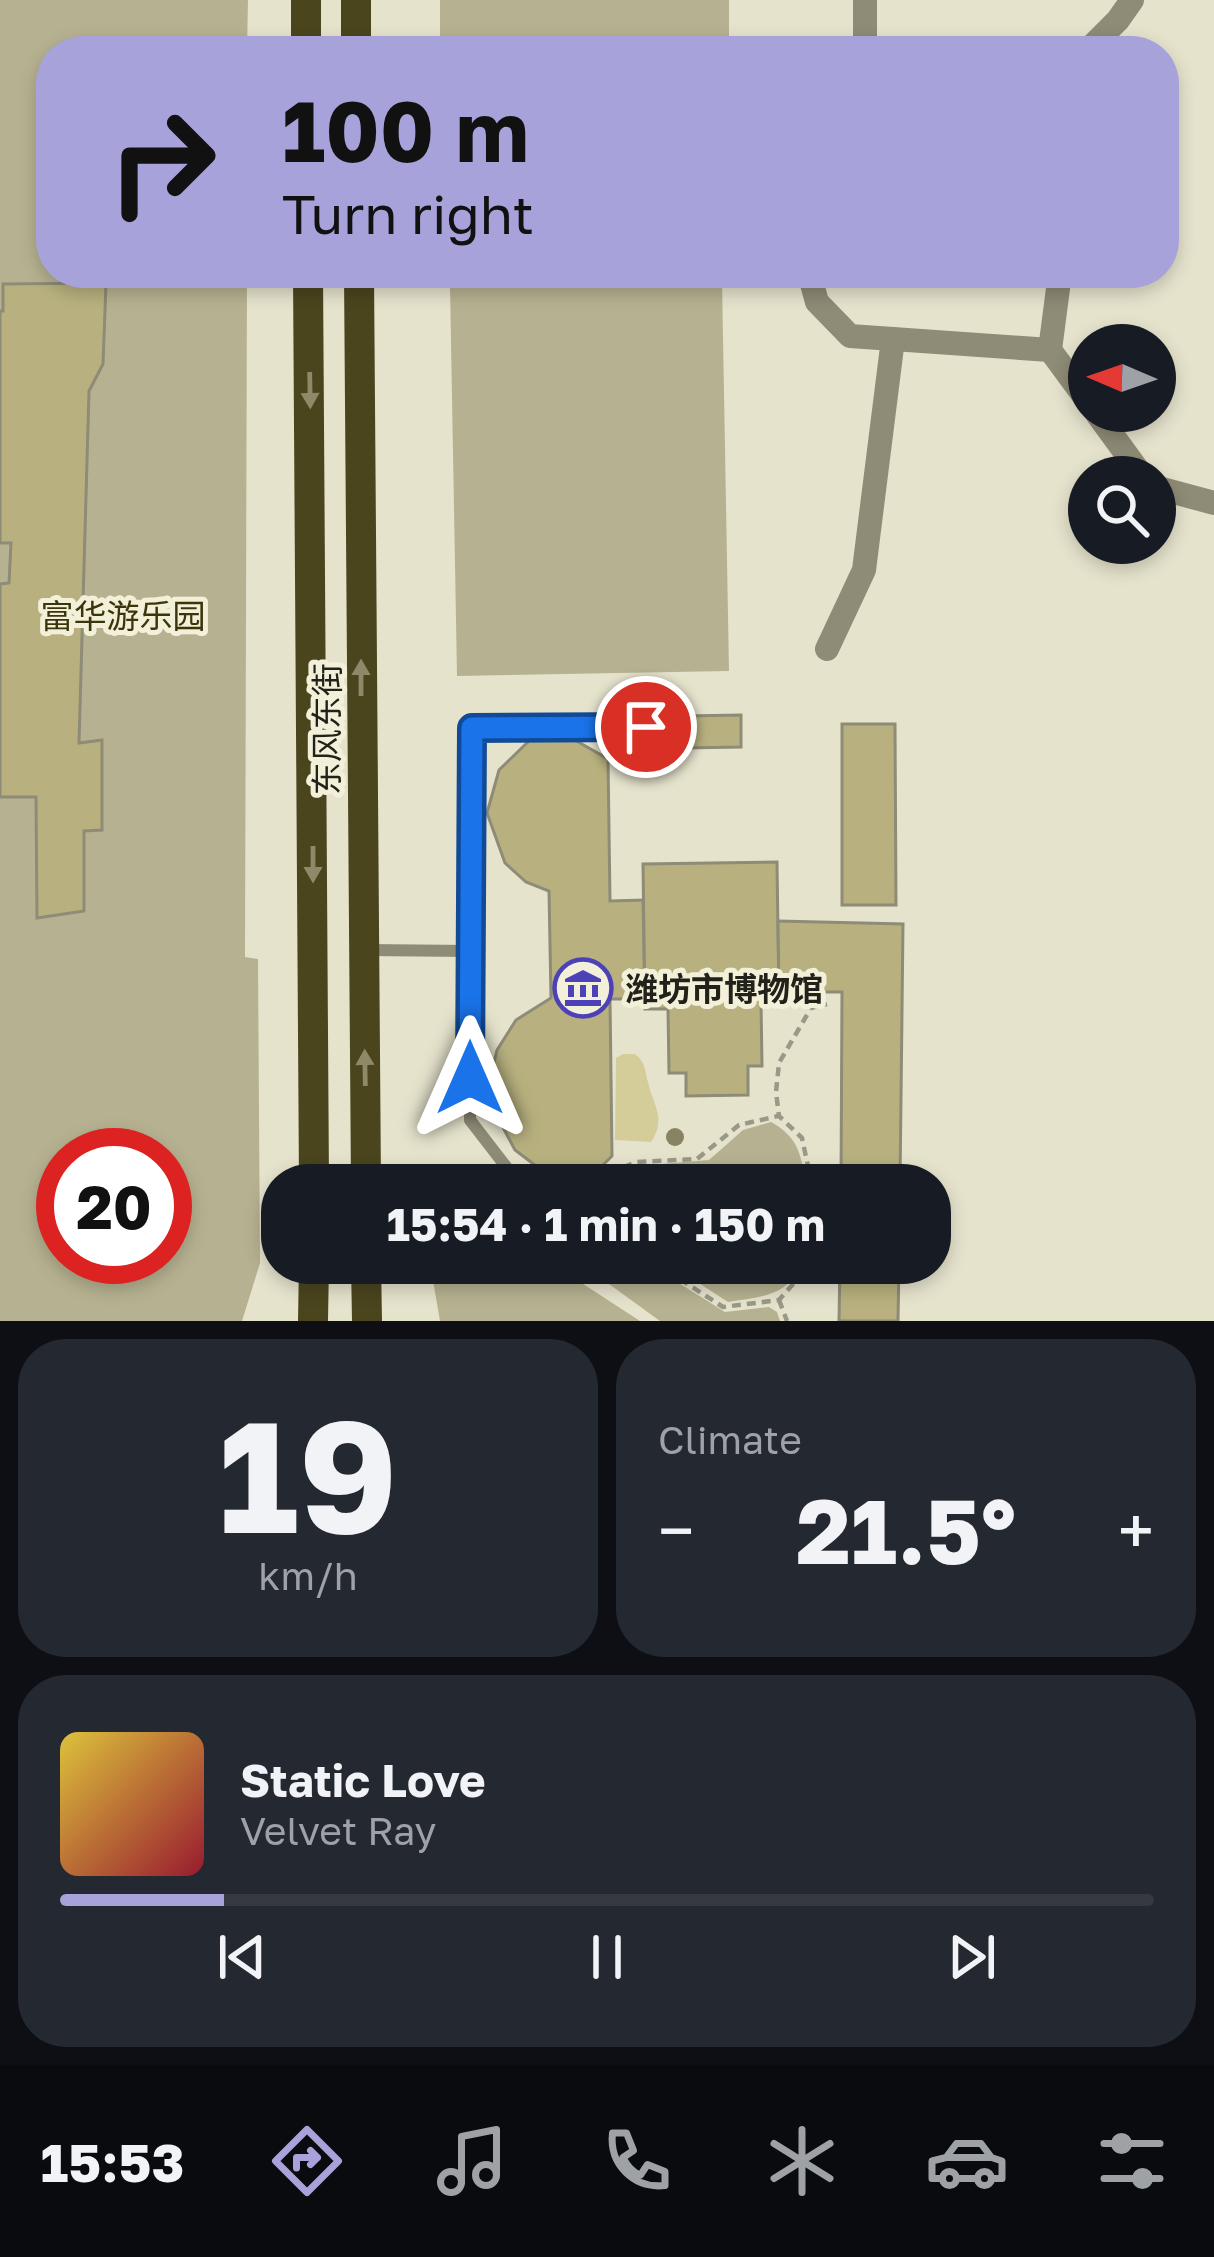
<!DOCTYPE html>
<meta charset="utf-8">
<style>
body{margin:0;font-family:"Golos Text","Noto Sans SC",sans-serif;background:#242831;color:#f1f3f6;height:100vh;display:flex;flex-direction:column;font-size:45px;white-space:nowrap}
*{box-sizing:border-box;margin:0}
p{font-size:39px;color:#9ea1a6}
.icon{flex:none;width:66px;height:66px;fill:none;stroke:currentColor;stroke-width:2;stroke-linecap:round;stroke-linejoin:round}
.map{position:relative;height:1321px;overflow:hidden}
.details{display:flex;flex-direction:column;gap:18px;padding:18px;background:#0d0f14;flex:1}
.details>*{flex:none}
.hud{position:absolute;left:36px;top:36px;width:1143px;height:252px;border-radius:48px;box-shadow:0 6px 18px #0003;background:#a7a3da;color:#111;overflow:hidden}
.needle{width:78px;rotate:272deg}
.fabs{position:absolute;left:1068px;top:324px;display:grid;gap:24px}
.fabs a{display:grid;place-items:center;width:108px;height:108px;border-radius:50%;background:#171b24;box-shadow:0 6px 18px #0003;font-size:60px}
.speed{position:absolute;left:36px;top:1128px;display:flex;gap:24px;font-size:60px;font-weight:700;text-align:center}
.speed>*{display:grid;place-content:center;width:156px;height:156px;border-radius:50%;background:#171b24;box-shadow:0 6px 18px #0003;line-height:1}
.speed .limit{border:18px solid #d22;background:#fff;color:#111}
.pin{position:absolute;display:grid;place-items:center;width:102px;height:102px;color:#fff;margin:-51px;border:6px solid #fff;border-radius:50%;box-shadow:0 3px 12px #0007}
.me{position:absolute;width:132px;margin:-66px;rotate:0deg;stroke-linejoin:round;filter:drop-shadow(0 0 9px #0008)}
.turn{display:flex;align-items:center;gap:42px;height:252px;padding:0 48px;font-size:54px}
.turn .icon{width:156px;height:156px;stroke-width:2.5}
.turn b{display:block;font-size:84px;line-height:102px}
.big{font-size:90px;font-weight:700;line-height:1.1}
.details .tile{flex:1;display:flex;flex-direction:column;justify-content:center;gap:18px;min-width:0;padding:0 42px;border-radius:48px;background:#242831}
.details .dial{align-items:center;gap:0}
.dial b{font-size:156px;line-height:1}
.song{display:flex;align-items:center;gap:36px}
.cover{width:144px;height:144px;border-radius:18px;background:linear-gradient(135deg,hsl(50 70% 55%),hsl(350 70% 35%))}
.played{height:12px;border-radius:6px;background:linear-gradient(90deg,#a7a3da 15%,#363941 15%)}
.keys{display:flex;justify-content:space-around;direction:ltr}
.heat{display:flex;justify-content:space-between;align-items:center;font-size:66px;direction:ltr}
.details .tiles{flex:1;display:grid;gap:18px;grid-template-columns:1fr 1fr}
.tile:last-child{grid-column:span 2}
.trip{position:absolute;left:261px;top:1164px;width:690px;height:120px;border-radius:48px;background:#171b24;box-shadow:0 6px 18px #0003;font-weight:700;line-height:120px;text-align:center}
.menu{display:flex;height:192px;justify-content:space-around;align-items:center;background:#090b0e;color:#9ea1a6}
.menu .icon{width:84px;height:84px}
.menu .current{color:#a7a3da}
.menu b{font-size:54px;color:#f1f3f6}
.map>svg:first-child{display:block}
.green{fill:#b6b291;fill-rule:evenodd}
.water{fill:#d4cd9a}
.building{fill:#b8b17f;stroke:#8e8b77;stroke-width:3}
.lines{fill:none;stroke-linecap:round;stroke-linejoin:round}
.path{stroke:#9a9887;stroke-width:4.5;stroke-dasharray:9 6;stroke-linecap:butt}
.lane{stroke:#8e8b76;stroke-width:12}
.street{stroke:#8e8b76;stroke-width:24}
.primary{stroke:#4b451e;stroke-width:30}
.tree{fill:#888362}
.oneway{fill:#8e8969}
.route-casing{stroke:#114b97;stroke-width:30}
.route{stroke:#1a73e8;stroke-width:21}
.labels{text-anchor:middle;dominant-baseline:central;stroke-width:10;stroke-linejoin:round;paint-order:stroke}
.park-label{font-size:33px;fill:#3b350b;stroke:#f3f0da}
.street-label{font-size:33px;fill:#23221a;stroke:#f3f0da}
.poi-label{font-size:33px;font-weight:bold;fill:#23221a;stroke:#f3f0da;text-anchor:start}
</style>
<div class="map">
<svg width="1214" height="1321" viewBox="0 0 1214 1321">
<rect width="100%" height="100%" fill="#e6e3cd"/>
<g class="green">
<path d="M0,0h248l-1,51h-196v222h196l-2,684 13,2 2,304 -18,58h-242zM63,1155h102v102h-102z"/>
<rect x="440" y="0" width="289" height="51"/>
<path d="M722,281l7,390 -272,5 -7,-390z"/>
<path d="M771,1122c29,16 29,33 36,63h-200l31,-19 71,-6 34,-30z"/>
<path d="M430,1263h121l89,58h-200z"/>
<path d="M580,1263h67l78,49 44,-5 8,5 3,9h-120z"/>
<path d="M668,1263h132c-10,34 -42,34 -72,39z"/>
</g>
<path class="water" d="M623,1054h12c11,9 9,14 13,28 5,23 19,37 3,60l-36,-2 1,-82z"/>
<g class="building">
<path d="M106,283l-3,81 -14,27 -10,352 23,-3v90l-18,1v80l-47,7 -1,-121h-36v-213l9,-1 2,-40h-11v-232h3v-27z"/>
<path d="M741,715v32l-56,1 -1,-32z"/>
<path d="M842,724h53l1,181h-54z"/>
<path d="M531,739h42l35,20 2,142 33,-1 2,99h-35l2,157 -13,13 -25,6 -30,-3 -29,-22 -16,-30 -10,-37 8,-33 19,-30 35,-22 -2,-107 -23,-9 -21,-19 -18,-50 12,-43z"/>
<path d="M777,862l2,139h-18l1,65h-14v29l-62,1v-23h-17l-1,-64h-23l-2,-145z"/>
<path d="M778,921l125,3 -3,261h-59l1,-193h-63z"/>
<path d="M840,1263h59l-1,58h-59z"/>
</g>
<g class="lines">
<g class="path">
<path d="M528,1178l25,7"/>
<path d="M601,1185l8,-12 27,-11 61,-3 42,-34 39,-9"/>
<path d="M812,1185l-10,-47 -23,-22 -3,-24 3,-29 32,-55 16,-4"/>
<path d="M655,1263l68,44 56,-7 24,-27 2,-10"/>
<path d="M779,1300l8,21"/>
</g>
<g class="lane">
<path d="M365,950l105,1"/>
<path d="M511,1173l-41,-53 2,-392 174,-1"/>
</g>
<g class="street">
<path d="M865,0v51"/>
<path d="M1087,51l31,-31 14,-20"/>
<path d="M809,273l8,29 33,34 200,14"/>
<path d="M1060,273l-10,77 39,53"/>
<path d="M1095,411l48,66"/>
<path d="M1155,487l59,16"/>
<path d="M827,649l37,-79 29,-231"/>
</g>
<g class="primary">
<path d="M306,0v51"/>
<path d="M356,0v51"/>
<path d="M308,273l6,912"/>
<path d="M359,273l7,912"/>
<path d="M366,1263l1,58"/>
<path d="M313,1321l1,-58"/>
</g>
</g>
<circle class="tree" cx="675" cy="1137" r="9"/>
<defs><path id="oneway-solid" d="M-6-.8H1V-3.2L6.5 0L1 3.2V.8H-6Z" transform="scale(3)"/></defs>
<g class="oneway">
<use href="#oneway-solid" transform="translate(310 390) rotate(89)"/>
<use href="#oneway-solid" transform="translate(361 678) rotate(-90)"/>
<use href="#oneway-solid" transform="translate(313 864) rotate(90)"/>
<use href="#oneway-solid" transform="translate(365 1068) rotate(-91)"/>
</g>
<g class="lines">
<g class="route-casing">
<path id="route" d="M470,1078l2,-350 174,-1"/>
</g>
<use href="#route" class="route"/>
</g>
<defs>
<g id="museum-ring" transform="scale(3)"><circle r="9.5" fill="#f3f0da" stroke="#4d41b8" stroke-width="1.5"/><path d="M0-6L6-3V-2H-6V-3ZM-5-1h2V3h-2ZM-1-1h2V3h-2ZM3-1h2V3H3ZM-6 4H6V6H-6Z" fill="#4d41b8"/></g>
</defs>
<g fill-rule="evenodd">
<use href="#museum-ring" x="583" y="988"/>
</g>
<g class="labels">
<g class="park-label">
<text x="123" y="615">富华游乐园</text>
</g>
<g class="street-label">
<text transform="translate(326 729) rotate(-90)">东风东街</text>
</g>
<g class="poi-label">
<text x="625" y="988">潍坊市博物馆</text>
</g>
</g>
</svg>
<div class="fabs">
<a><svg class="needle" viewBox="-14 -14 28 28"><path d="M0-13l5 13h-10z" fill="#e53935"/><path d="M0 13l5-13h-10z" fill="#9ea1a6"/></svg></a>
<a><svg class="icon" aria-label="search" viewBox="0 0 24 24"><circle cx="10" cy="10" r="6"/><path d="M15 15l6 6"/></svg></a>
</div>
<div class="speed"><div class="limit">20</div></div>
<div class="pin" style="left:646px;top:727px;background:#d93025"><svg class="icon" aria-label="arrive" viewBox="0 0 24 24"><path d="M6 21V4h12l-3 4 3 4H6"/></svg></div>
<svg class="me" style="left:470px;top:1078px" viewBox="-20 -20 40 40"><path d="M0-17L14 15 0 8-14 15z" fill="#1a73e8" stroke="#fff" stroke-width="4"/></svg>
<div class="trip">15:54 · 1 min · 150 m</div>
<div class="hud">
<div class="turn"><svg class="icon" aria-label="right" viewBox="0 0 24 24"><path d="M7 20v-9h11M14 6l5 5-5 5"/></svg><div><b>100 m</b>Turn right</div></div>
</div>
</div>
<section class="details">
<div class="tiles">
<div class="tile dial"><b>19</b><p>km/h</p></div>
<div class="tile"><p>Climate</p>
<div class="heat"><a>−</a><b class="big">21.5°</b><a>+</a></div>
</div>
<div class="tile">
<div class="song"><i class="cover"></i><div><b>Static Love</b><p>Velvet Ray</p></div></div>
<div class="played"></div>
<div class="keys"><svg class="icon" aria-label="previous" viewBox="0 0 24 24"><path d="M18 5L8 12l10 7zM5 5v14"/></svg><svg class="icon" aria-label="pause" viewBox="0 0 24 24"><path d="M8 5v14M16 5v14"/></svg><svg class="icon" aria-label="next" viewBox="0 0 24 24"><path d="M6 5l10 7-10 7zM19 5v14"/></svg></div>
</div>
</div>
</section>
<nav class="menu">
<b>15:53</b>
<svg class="icon current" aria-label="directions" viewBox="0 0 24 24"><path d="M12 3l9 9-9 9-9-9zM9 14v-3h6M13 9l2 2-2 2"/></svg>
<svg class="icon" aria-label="music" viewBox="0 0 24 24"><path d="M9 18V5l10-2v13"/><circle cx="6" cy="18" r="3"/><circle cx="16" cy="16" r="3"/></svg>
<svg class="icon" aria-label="phone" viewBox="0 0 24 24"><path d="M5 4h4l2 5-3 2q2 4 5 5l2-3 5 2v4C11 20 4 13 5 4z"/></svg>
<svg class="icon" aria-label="climate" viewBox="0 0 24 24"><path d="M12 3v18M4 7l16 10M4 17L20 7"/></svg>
<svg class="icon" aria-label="car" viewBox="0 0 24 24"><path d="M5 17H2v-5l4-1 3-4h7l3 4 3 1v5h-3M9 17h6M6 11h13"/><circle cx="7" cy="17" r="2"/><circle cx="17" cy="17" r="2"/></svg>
<svg class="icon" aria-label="filters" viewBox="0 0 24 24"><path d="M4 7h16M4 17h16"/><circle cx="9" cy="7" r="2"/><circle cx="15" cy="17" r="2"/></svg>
</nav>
